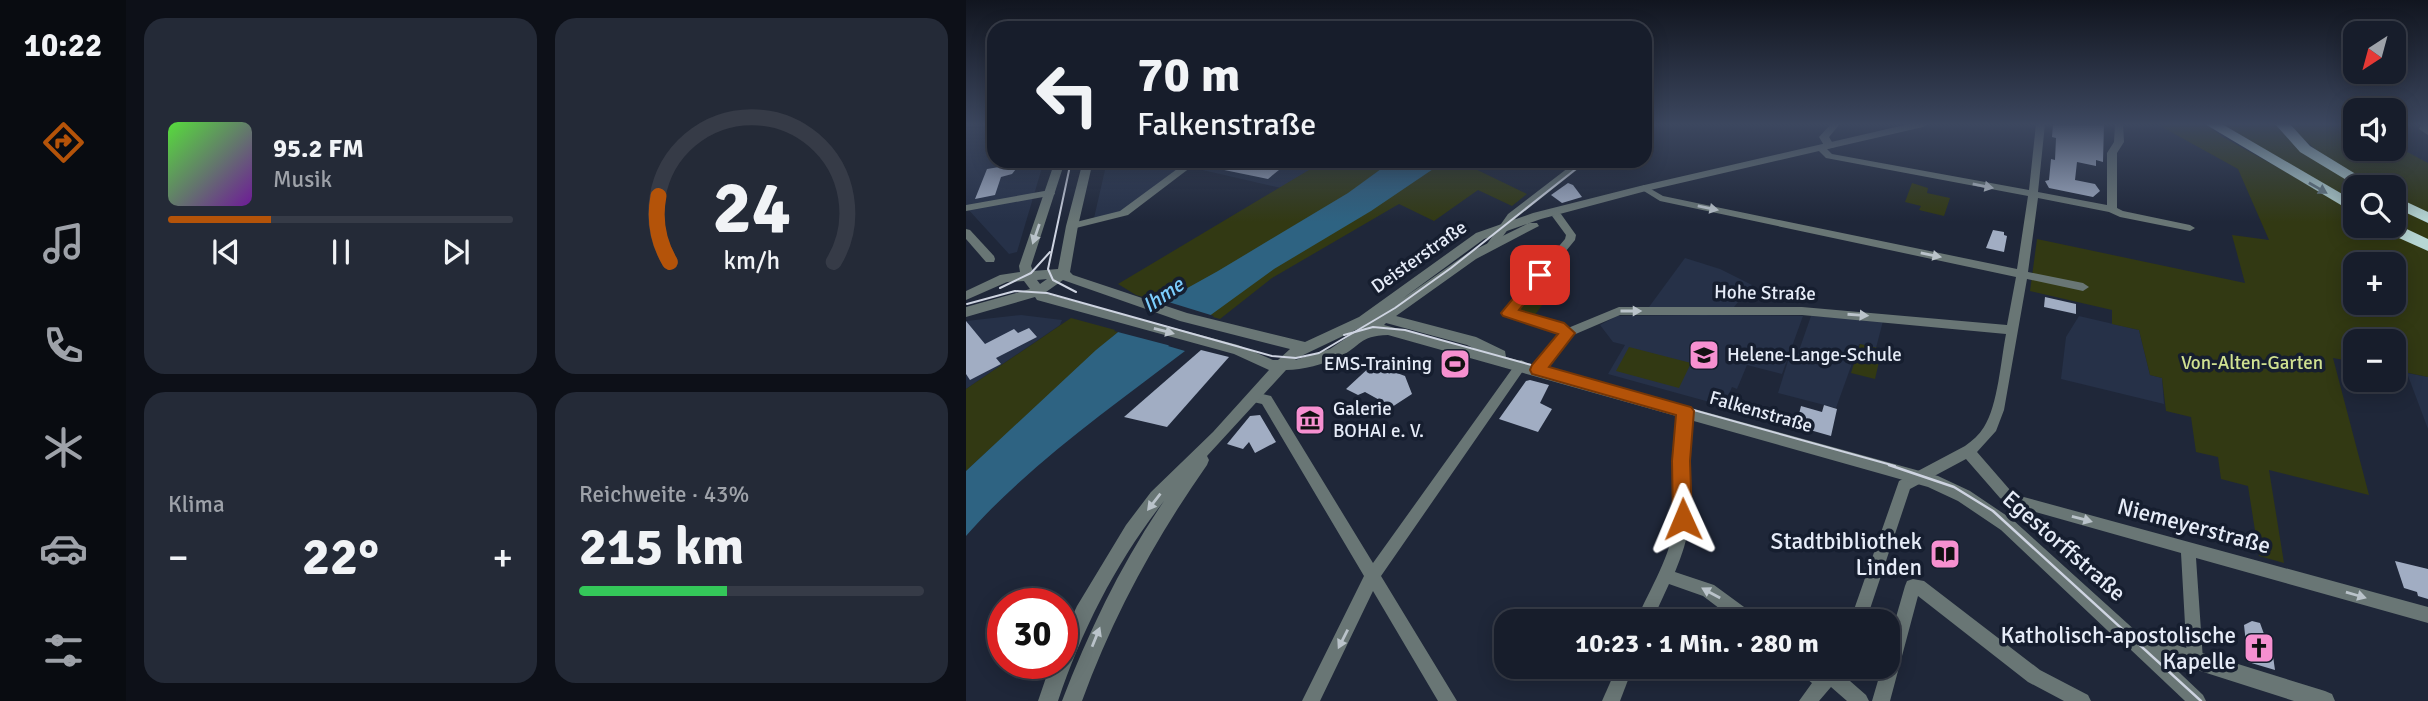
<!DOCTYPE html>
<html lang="de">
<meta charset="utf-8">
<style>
body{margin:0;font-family:Signika,sans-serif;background:#242a37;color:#f1f3f6;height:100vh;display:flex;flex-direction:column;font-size:26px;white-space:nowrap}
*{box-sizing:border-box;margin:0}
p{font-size:23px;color:#9ea2a9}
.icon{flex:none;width:38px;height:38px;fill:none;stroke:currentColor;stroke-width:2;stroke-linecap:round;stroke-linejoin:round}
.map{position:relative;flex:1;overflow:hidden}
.sheet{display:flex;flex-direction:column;gap:18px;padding:18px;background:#0d1018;width:840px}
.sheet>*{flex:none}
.guide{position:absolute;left:21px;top:21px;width:665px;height:147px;border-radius:21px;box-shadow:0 4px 18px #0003,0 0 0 2px #363b47;background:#171d2b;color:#f1f3f6;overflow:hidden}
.needle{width:46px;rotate:216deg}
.controls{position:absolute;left:1377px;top:21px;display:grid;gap:14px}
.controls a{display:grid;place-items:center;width:63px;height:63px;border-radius:14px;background:#171d2b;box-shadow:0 4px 18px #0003,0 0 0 2px #363b47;font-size:35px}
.speed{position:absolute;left:21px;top:588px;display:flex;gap:14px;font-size:35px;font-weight:700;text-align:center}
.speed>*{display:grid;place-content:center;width:91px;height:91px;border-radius:50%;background:#171d2b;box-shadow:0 4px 18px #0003,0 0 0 2px #363b47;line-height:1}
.speed .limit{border:10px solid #d22;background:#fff;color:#111}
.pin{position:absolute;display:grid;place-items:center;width:60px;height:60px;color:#fff;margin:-30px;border-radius:14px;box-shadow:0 4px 10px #0006}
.me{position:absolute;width:77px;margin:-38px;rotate:359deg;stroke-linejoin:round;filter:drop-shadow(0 0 5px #0008)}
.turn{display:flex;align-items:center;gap:24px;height:147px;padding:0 35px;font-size:32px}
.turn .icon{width:91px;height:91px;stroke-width:2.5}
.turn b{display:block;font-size:49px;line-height:60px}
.big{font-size:52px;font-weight:800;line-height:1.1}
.sheet .tile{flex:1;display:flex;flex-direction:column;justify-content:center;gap:10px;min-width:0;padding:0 24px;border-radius:21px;background:#242a37}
.sheet .dial{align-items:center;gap:0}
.dial svg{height:182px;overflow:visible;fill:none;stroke:#363b47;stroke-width:7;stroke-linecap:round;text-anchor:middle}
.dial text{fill:#f1f3f6;stroke:none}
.song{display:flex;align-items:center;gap:21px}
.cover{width:84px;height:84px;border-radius:10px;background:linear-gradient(135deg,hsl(110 70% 55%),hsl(280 70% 35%))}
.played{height:7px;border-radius:4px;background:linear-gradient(90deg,#b45309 30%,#363b47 30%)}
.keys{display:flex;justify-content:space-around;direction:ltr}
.heat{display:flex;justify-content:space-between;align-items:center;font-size:38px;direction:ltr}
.charge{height:10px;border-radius:5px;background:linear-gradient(90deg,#34c759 43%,#363b47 0)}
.sheet .tiles{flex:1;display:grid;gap:18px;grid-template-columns:repeat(2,1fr)}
.trip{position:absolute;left:528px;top:609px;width:406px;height:70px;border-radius:21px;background:#171d2b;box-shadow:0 4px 18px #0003,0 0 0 2px #363b47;font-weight:800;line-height:70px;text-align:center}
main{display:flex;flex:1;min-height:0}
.tabs{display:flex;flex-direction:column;width:126px;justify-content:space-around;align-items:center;background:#090c11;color:#9ea2a9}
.tabs .icon{width:49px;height:49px}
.tabs .selected{color:#b45309}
.tabs b{font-size:32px;color:#f1f3f6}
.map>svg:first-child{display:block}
.built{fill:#263148}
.green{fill:#323913;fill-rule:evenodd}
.water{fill:#2e6382}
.pier{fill:#1f2739}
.building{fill:#a1adc3}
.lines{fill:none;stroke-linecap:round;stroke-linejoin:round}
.minor{fill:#697675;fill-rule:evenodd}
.tertiary{fill:#697675;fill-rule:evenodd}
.trunk{fill:#b7d6d4;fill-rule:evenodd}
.tram-far1{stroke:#ced4e1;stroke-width:2}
.tram{stroke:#ced4e1;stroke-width:2.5}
.oneway{fill:#bac3ca}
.oneway2{fill:#667a82}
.route{fill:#b45309;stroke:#753606;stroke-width:2}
.labels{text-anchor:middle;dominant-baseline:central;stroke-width:7;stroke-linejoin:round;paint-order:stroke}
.street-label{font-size:19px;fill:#e6ecf8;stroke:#161e2f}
.poi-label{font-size:19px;fill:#e6ecf8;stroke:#161e2f;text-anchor:start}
.park-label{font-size:19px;fill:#d0e191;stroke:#161e2f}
.water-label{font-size:21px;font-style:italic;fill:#7ccefe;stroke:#161e2f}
.near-street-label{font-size:23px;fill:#e6ecf8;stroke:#161e2f}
.near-poi-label{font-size:23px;fill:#e6ecf8;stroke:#161e2f;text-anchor:end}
</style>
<main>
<nav class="tabs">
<b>10:22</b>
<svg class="icon selected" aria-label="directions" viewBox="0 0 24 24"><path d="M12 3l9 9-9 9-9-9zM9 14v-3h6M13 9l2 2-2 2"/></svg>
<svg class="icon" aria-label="music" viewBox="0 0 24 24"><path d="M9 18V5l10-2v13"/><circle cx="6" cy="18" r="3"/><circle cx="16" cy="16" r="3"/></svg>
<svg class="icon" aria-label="phone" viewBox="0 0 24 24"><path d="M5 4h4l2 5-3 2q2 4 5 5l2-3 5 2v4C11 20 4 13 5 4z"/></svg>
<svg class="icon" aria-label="climate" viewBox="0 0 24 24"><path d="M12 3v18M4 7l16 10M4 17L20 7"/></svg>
<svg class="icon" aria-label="car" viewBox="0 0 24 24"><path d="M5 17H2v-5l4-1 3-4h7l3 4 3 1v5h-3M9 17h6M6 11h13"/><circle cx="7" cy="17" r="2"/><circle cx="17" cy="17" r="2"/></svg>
<svg class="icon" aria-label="filters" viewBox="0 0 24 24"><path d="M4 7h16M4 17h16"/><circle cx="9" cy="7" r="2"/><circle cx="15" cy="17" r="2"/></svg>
</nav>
<section class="sheet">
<div class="tiles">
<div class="tile">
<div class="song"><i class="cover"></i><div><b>95.2 FM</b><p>Musik</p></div></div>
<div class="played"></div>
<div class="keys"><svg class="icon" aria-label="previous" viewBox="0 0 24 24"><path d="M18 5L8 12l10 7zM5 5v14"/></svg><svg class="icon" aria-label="pause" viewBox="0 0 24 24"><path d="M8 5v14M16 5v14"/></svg><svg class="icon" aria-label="next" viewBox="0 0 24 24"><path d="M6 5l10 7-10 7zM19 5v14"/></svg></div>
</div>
<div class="tile dial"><svg viewBox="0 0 100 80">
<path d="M14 69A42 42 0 1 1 86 69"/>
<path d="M14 69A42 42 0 0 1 9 40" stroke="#b45309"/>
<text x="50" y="56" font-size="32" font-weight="700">24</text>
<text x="50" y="72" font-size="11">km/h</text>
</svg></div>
<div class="tile"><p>Klima</p>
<div class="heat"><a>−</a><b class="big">22°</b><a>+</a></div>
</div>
<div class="tile"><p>Reichweite · 43%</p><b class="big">215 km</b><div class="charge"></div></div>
</div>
</section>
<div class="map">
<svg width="1462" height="701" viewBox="0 0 1462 701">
<rect width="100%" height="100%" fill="#1f2739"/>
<g class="built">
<path d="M0,124h28v37h50l-27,91 -8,2 -43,-47z"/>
<path d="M141,161h217l-43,27 -96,-22 -68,48 -23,4z"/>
<path d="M719,258l35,11 32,16 -18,22h-85z"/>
<path d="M55,315l41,5 -2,5 -94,64v-68z"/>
<path d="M737,315l100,1 -21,58 -35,-9 -10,24 -5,-2 -8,19 -116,-32 17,-29 -12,-3 -13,-17 17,-9z"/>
<path d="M845,316l72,5 -7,27 -17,-4 -23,64 -58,-15 10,-32 7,1z"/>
<path d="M1113,316l60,14 11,45 12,3 2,26 -103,-25 5,-42z"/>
<path d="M1441,373l21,4v52z"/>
</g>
<g class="green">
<path d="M1195,124h45l17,13 132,73 1,16h27l45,24v127l-34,-7v-29h-38l-1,21 -22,-4 36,137 -100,-25 15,93 -25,-7 -11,-70 -27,-7 -3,-22 -22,-5 -5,-35 -25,-6 -4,-33 -12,-3 -11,-45 -27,-6v-14l-82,-19 7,-52 208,44 -13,-48 37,5 -31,-71 -76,-42zM1390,264h38v39h-38z"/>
<path d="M1252,124h57l24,26 60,37h-3l-1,19z"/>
<path d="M1323,124h66l1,25h38v-4l34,18v51l-34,-17v-10c-5,0 -11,1 -16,0 -23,-4 -75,-45 -89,-63z"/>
<path d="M358,161h144l-3,3 62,30 -15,12 -34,-16 -44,31 -35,-17 -127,74 -52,41 -84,-24 -18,-11z"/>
<path d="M946,183l16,5 -1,5 23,5 -6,18 -25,-6 2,-4 -16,-4z"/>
<path d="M1428,206l34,17v20l-34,-17z"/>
<path d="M572,286l15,4 -18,25 -16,-4z"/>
<path d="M105,318l48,13 -153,140v-82z"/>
<path d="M894,344l22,5 -7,30 -24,-6z"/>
<path d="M663,347l62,16 -12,25 -63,-17z"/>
</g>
<path class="water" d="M426,161h53l-74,50 -97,58 -106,77 17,5c-72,55 -160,117 -219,185v-65l130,-121 64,-52 22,-7 36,-20 130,-78z"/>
<path class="pier" d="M188,299l8,1 52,16 -38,29 5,1 -2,2 -65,-17z"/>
<g class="building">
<path d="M1087,124h51l-1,38 -7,-2v6l-19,-4 -2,18 20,4 5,7 -7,6 -44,-9 -4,-7 4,-1 2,-21 4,1 1,-22 -4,-1z"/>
<path d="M53,161h24v4l-27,4 -4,5 -11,3 -6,18 -20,4 12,-30 31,-5z"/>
<path d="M236,161h88l-22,18 -68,-14z"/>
<path d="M602,183l5,2 9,12 -20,6 -11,-8z"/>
<path d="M1027,230l11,2v3l3,1 -3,16 -18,-4z"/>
<path d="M1079,297l31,7v10l-32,-7z"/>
<path d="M0,321l19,23 29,-15 4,4 11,-5 8,9 -41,21 5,6 -31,16 -4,-6z"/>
<path d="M235,350l28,7 -62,70 -43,-10z"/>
<path d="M407,364l32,12 7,18 -20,13 -27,-15 -7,3 -12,-6z"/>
<path d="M564,380l19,5 -9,18 12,6 -14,23 -39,-13 27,-38z"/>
<path d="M858,405l13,4 -6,27 -35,-10 5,-20 21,6z"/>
<path d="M294,415l16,27 -21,11 -6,-11 -6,7 -16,-5 23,-28z"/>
<path d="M1429,561l33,8v30l-10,-3 -1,-4 -13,-4z"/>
<path d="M1286,621l8,2 4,11 6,1 5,35 -27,-8 -4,-37z"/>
</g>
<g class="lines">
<g class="minor">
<path d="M865,124h9l-11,13 6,10 -8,2 5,5 197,36 7,-66h9l-7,68 69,13v-52l7,-11 1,-18h8l1,18 -7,11v55l6,3 67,14 5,3 -5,3 -70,-14 -11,-5 -71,-14 -10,74 55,11 6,4 -6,4 -56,-12 -23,131 -8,21 -19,21 33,38 10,6 408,111v16l-232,-65 7,102 -2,6 -6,2 -6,-2 -2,-6 -6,-107 -170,-48 -11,-7 -34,-39 -56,30 -44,132h-16l49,-140 66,-35c7,-5 14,-11 19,-19 14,-22 17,-68 22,-93l-204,-19h-182l-49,21 -29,37h-8l-2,-3 2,-3 26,-33 -4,-4 -51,-14 -2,-3 62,-74 1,-4 -14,-19 5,-3 4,1 15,21 -1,5 -58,71 47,13 4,4 51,-21h183l205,18 9,-48 -356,-76 -21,-13 5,-3 19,11 354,73 11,-73 -202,-38 -9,-9 5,-3 3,1 -6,-10z"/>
<path d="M1455,124h7v11l-9,-6z"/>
<path d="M222,161h11l-71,54 -56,14 -5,-3 1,-2 52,-13z"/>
<path d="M611,161h11l-72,57 -20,28h-8l-1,-2 21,-30z"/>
<path d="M84,190l5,3 -1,2 -88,16v-6z"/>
<path d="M0,229l4,1 24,26 1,3 -1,3h-8l-20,-23z"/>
<path d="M555,360l4,2 2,3 -2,3 -144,208 76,125h-19l-65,-110 -53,110h-18l62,-125 -102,-172 -13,-3 -1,-4 1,-4 5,-1 17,4 102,167 144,-201z"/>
<path d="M719,406l5,1 2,4c-8,36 1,72 -3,109 -1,18 -7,35 -14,52l39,13 41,30 2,6h-21l-33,-25 -34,-12 -17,37h-16c14,-33 35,-64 39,-101 4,-37 -5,-73 3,-109l2,-4z"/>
<path d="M947,579l11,2 116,89 48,25 3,6h-27l-36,-19 -110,-86 -28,105h-18l10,-34h6v-22l17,-59 2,-5z"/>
<path d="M1170,635l6,2 61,58 3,6h-21l-55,-52 -2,-6 2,-6z"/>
<path d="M651,667h16l-13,34h-18z"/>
<path d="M831,667h21l5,3 3,-3h19l-3,7 24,21 3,6h-22l-16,-14 -12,14h-20l13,-18 -13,-10z"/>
</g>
<path class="tertiary" d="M943,124h19l-5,3 -277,64 -105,28 -57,20 -82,60 66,-46 61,-30h8l2,3 -63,33 -80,57 80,21 29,14 1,6 432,119 32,15 43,29 125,113 187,58 7,3 3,7h-41l-169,-54 -124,-117 -43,-29 -30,-14 -540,-152c-30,1 -26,11 -49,22 -15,7 -36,13 -53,13l-79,86 2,4 -2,5c-52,74 -94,151 -125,236h-20c27,-70 59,-137 102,-200 -47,60 -82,128 -106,200h-20l13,-38h11v-25l15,-32 49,-81 25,-33 62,-60 56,-62 -35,-16 -197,-54 -2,-3 -69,20v-10l64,-18 -6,-8 -17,1 -41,18v-9l34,-16 20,-3 -1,-6 36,-105h10l-34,105 2,5 25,-2 8,-43 17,-65h10l-15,65 -8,46 3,3 114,38 118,29 54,-25 117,-84 57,-20 107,-27zM81,279l-7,5 -3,-4zM97,280l117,41 110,28 -12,11h-5l-35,-15 -191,-51 -1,-2zM420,323l81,22 8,4 -91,-24zM398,326l-34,23 -35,11 2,-2z"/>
<g class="trunk">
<path d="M1239,124h17l134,78v12z"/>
<path d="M1309,124h15l20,22 67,41h-19l-58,-35z"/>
<path d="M1428,196l34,16v11l-34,-16z"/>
<path d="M1428,223l34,16v12l-47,-21 -2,-4h15z"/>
</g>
<g class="tram-far1">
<path d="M105,161l-23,108 5,11 23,12"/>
<path d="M34,288l31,-15 19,-21"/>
<path d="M1,304l48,-13 32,2 225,63 24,2 23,-5 76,-45 56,-40 135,-107"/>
<path d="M378,335l29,-8 32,3 490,136"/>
</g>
<path class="tram" d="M923,465l65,22 39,24 208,190"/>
</g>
<defs><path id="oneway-solid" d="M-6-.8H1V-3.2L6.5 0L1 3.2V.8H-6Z" transform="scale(1.75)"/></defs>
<g class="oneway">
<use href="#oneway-solid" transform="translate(1017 186) rotate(11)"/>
<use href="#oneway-solid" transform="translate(742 208) rotate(12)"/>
<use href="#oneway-solid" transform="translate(70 234) rotate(109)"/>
<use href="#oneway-solid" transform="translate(965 255) rotate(12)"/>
<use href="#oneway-solid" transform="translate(665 311)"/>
<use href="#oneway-solid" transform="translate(892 315) rotate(4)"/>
<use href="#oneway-solid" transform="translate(198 331) rotate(15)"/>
<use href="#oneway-solid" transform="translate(188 502) rotate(128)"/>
<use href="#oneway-solid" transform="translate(1116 519) rotate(15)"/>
<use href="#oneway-solid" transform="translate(745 593) rotate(-151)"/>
<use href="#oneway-solid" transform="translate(1390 595) rotate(16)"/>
<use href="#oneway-solid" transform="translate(130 637) rotate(-68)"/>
<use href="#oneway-solid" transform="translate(377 639) rotate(117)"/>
</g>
<use class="oneway2" href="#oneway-solid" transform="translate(1352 188) rotate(30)"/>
<linearGradient id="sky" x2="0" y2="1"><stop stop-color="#11151f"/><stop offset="0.56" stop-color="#3c475f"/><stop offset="1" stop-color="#3c475f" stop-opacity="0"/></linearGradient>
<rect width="1462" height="222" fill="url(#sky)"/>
<path class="route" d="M574,270l7,5 -28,35 45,13 11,10 -26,34 142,40 3,4 -4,50 2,58 -3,6 -6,2 -7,-2 -3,-6 -1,-58 4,-46 -144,-41 -2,-4 2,-5 26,-31 -55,-18 -2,-3 34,-41z"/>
<defs>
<g id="school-square" transform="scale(1.575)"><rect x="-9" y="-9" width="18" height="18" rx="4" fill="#f690d0" stroke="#161e2f"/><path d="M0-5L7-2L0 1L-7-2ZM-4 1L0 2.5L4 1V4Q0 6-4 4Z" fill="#111"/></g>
<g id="stadium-square" transform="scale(1.575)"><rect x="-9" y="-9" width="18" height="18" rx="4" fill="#f690d0" stroke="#161e2f"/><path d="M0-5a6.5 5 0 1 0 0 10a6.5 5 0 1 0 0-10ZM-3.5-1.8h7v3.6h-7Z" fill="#111"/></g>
<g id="museum-square" transform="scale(1.575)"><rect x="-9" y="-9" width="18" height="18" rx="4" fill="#f690d0" stroke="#161e2f"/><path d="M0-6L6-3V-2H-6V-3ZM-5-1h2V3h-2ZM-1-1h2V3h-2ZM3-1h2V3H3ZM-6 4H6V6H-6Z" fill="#111"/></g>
<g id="library-square" transform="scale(1.575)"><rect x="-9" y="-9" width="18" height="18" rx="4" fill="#f690d0" stroke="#161e2f"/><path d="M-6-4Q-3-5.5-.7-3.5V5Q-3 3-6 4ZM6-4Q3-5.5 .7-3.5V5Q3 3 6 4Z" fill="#111"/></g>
<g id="church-square" transform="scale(1.575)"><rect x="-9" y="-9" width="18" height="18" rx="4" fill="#f690d0" stroke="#161e2f"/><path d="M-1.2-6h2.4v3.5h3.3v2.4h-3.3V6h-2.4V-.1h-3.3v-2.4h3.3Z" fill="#111"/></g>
</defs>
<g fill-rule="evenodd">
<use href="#school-square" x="738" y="355"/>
<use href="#stadium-square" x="489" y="364"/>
<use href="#museum-square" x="344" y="420"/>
<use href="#library-square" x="979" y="554"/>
<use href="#church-square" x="1293" y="648"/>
</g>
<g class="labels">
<g class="street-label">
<text transform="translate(453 257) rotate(-35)">Deisterstraße</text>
<text transform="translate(799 293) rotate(1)">Hohe Straße</text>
<text transform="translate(795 412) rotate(16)">Falkenstraße</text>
</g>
<g class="poi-label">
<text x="761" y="355">Helene-Lange-Schule</text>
<text x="466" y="364" text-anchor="end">EMS-Training</text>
<text x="367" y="409">Galerie<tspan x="367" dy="22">BOHAI e. V.</tspan></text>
</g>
<g class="park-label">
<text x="1286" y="363">Von-Alten-Garten</text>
</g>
<g class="water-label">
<text transform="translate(197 295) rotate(-35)">Ihme</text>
</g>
<g class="near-street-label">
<text transform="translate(1228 526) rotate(15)">Niemeyerstraße</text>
<text transform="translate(1098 546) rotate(41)">Egestorffstraße</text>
</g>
<g class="near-poi-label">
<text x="956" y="541">Stadtbibliothek<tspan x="956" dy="26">Linden</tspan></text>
<text x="1270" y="635">Katholisch-apostolische<tspan x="1270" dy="26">Kapelle</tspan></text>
</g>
</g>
</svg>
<div class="controls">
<a><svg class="needle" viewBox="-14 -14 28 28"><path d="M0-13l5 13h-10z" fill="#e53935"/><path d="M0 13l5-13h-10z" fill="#9ea2a9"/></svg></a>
<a><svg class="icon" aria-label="sound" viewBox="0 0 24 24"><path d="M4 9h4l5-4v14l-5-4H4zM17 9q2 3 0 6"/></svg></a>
<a><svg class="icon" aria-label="search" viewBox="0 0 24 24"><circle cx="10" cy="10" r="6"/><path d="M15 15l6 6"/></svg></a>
<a>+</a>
<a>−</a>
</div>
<div class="speed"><div class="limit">30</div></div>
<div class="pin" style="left:574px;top:275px;background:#d93025"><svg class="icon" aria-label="arrive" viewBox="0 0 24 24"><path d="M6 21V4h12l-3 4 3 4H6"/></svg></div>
<svg class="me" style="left:717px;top:519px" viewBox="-20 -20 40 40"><path d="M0-17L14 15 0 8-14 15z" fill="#b45309" stroke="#fff" stroke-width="4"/></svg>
<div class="trip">10:23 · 1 Min. · 280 m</div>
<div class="guide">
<div class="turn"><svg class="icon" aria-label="left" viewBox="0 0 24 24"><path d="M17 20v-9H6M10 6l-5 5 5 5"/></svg><div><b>70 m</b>Falkenstraße</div></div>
</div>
</div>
</main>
